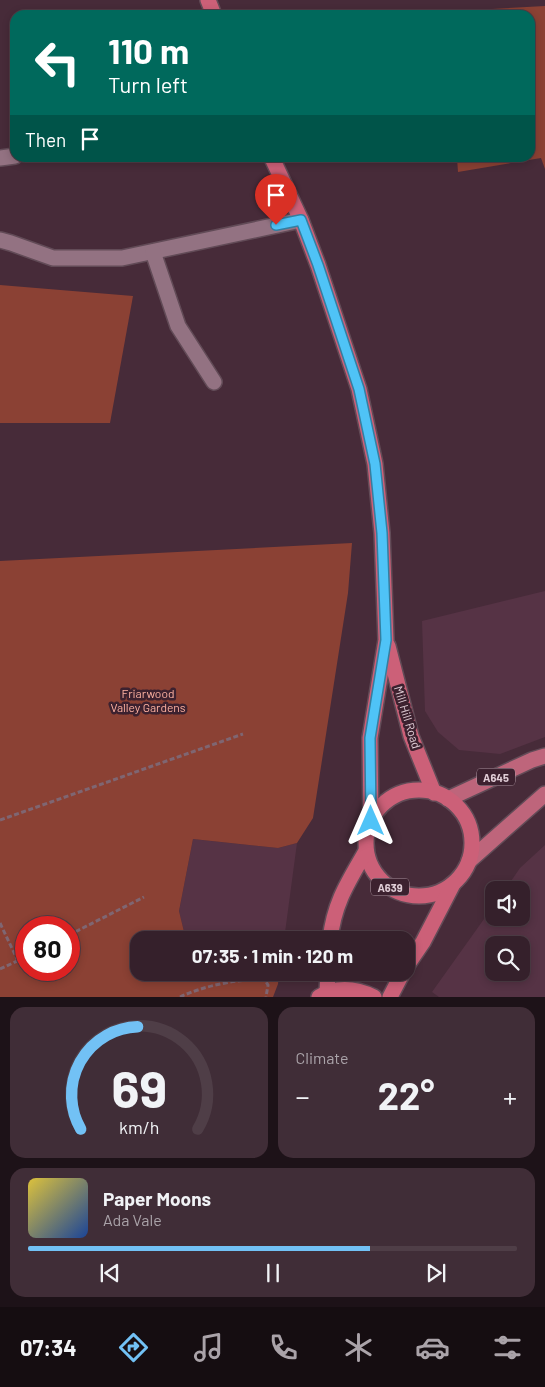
<!DOCTYPE html>
<meta charset="utf-8">
<style>
body{margin:0;font-family:Barlow,sans-serif;background:#402d37;color:#f1f3f6;height:100vh;display:flex;flex-direction:column;font-size:19px;white-space:nowrap}
*{box-sizing:border-box;margin:0}
p{font-size:16px;color:#aaa3a9}
.icon{flex:none;width:28px;height:28px;fill:none;stroke:currentColor;stroke-width:2;stroke-linecap:round;stroke-linejoin:round}
.map{position:relative;height:997px;overflow:hidden}
.panel{display:flex;flex-direction:column;gap:10px;padding:10px;background:#1d1218;flex:1}
.panel>*{flex:none}
.hud{position:absolute;left:10px;top:10px;width:525px;height:152px;border-radius:15px;box-shadow:0 2px 8px #0003,0 0 0 1px #4f3e47;background:#00695c;color:#fff;overflow:hidden}
.buttons{position:absolute;left:485px;top:881px;display:grid;gap:10px}
.buttons a{display:grid;place-items:center;width:45px;height:45px;border-radius:10px;background:#35202b;box-shadow:0 2px 8px #0003,0 0 0 1px #4f3e47;font-size:25px}
.speed{position:absolute;left:15px;top:916px;display:flex;gap:10px;font-size:25px;font-weight:700;text-align:center}
.speed>*{display:grid;place-content:center;width:65px;height:65px;border-radius:50%;background:#35202b;box-shadow:0 2px 8px #0003,0 0 0 1px #4f3e47;line-height:1}
.speed .limit{border:8px solid #d22;background:#fff;color:#111}
.pin{position:absolute;display:grid;place-items:center;width:42px;height:42px;color:#fff;margin:-51px -21px;border-radius:50% 50% 50% 0;rotate:-45deg;box-shadow:0 0 5px #0007}
.pin .icon{rotate:45deg}
.me{position:absolute;width:55px;margin:-28px;rotate:0deg;stroke-linejoin:round;filter:drop-shadow(0 0 4px #0008)}
.turn{display:flex;align-items:center;gap:18px;height:105px;padding:0 15px;font-size:22px}
.turn .icon{width:65px;height:65px;stroke-width:2.5}
.turn b{display:block;font-size:35px;line-height:42px}
.then{display:flex;align-items:center;height:48px;padding:0 15px;background:#0003;gap:10px;font-size:19px}
.big{font-size:38px;font-weight:700;line-height:1.1}
.panel .widget{flex:1;display:flex;flex-direction:column;justify-content:center;gap:8px;min-width:0;padding:0 18px;border-radius:15px;background:#402d37}
.panel .dial{align-items:center;gap:0}
.dial svg{height:130px;overflow:visible;fill:none;stroke:#4f3e47;stroke-width:7;stroke-linecap:round;text-anchor:middle}
.dial text{fill:#f1f3f6;stroke:none}
.song{display:flex;align-items:center;gap:15px}
.cover{width:60px;height:60px;border-radius:8px;background:linear-gradient(135deg,hsl(50 70% 55%),hsl(220 70% 35%))}
.played{height:5px;border-radius:2px;background:linear-gradient(90deg,#72c1f5 70%,#4f3e47 70%)}
.keys{display:flex;justify-content:space-around;direction:ltr}
.heat{display:flex;justify-content:space-between;align-items:center;font-size:28px;direction:ltr}
.panel .tiles{flex:1;display:grid;gap:10px;grid-template-columns:1fr 1fr}
.widget:last-child{grid-column:span 2}
.trip{position:absolute;left:130px;top:931px;width:285px;height:50px;border-radius:15px;background:#35202b;box-shadow:0 2px 8px #0003,0 0 0 1px #4f3e47;font-weight:700;line-height:50px;text-align:center}
.menu{display:flex;height:80px;justify-content:space-around;align-items:center;background:#150d11;color:#aaa3a9}
.menu .icon{width:35px;height:35px}
.menu .selected{color:#72c1f5}
.menu b{font-size:22px;color:#f1f3f6}
.map>svg:first-child{display:block}
.built{fill:#563345;fill-rule:evenodd}
.green{fill:#8b4134;fill-rule:evenodd}
.lines{fill:none;stroke-linecap:round;stroke-linejoin:round}
.service-casing{stroke:#624b57;stroke-width:18}
.minor-casing{stroke:#624b57;stroke-width:18}
.primary-casing{stroke:#624b57;stroke-width:18}
.trunk-casing{stroke:#624b57;stroke-width:18}
.path{stroke:#7f6672;stroke-width:3;stroke-dasharray:5 2.5;stroke-linecap:butt}
.service{stroke:#937282;stroke-width:15}
.minor{stroke:#937282;stroke-width:15}
.primary{stroke:#be657b;stroke-width:15}
.trunk{stroke:#cc6078;stroke-width:15}
.route-casing{stroke:#337fa1;stroke-width:12}
.route{stroke:#4fc3f7;stroke-width:9}
.labels{text-anchor:middle;dominant-baseline:central;stroke-width:5;stroke-linejoin:round;paint-order:stroke}
.shield{fill:#3c212f;stroke:#af99a4;stroke-width:1}
.shield-label{font-size:11px;font-weight:bold;fill:#e0cdd6}
.park-label{font-size:12px;fill:#feb1a1;stroke:#3c212f}
.street-label{font-size:12px;fill:#e0cdd6;stroke:#3c212f}
</style>
<div class="map">
<svg width="545" height="997" viewBox="0 0 545 997">
<rect width="100%" height="100%" fill="#472b39"/>
<g class="built">
<path d="M545,591v146l-45,17 -41,-4 -21,-18 -13,-21 -3,-90z"/>
<path d="M193,839l85,9 19,-5 -13,97h-98l-7,-29z"/>
<path d="M545,845v152h-106l-7,-5 62,-87v13h27v-28h-16l15,-22zM494,945h27v27h-27z"/>
</g>
<g class="green">
<path d="M545,6v163l-4,-11 -83,14 -1,-14h73v-143h-149z"/>
<path d="M0,285l133,11 -23,127h-110z"/>
<path d="M352,543l-4,50 -35,225 -16,25 -19,5 -85,-9 -14,72 7,29h-47v32l140,1 -1,11 -5,13h-273v-436zM26,928h43v42h-43z"/>
</g>
<g class="lines">
<g class="service-casing">
<g id="service">
<path d="M0,240l11,3 42,15h69l179,-38"/>
<path d="M153,252l25,74 36,56"/>
</g>
</g>
<g class="minor-casing">
<path id="minor" d="M0,158l15,-2"/>
</g>
<g class="primary-casing">
<g id="primary">
<path d="M448,799l84,-39 13,-4"/>
<path d="M469,861l76,-67"/>
</g>
</g>
<g class="trunk-casing">
<g id="trunk">
<path d="M208,0l6,15"/>
<path d="M272,158l29,62 17,45 41,124 16,75 7,69 4,107 -16,98 1,83"/>
<path d="M388,646l23,90 23,57"/>
<circle cx="419" cy="843" r="53"/>
<path d="M330,940c4,-37 18,-58 36,-89"/>
<path d="M406,967l17,-25 30,-58"/>
<path d="M327,992l1,-20"/>
<path d="M319,997c18,-11 36,-9 55,0"/>
<path d="M390,997l13,-25"/>
</g>
</g>
<g class="path">
<path d="M0,820l243,-86"/>
<path d="M0,923l18,38"/>
<path d="M69,935l75,-38"/>
<path d="M0,969l26,-12"/>
<path d="M180,997c23,-11 60,-19 85,-17l3,5 -2,12"/>
</g>
<use href="#service" class="service"/>
<use href="#minor" class="minor"/>
<use href="#primary" class="primary"/>
<use href="#trunk" class="trunk"/>
</g>
<g class="lines">
<g class="route-casing">
<path id="route" d="M276,225l25,-5 17,45 41,124 16,75 7,69 4,107 -16,98 1,83"/>
</g>
<use href="#route" class="route"/>
</g>
<g class="labels">
<g class="shield">
<rect x="477" y="768.5" width="38" height="17" rx="4"/>
<rect x="371" y="878.5" width="38" height="17" rx="4"/>
</g>
<g class="shield-label">
<text x="496" y="777">A645</text>
<text x="390" y="887">A639</text>
</g>
<g class="park-label">
<text x="148" y="693">Friarwood<tspan x="148" dy="14">Valley Gardens</tspan></text>
</g>
<g class="street-label">
<text transform="translate(408 717) rotate(73)">Mill Hill Road</text>
</g>
</g>
</svg>
<div class="buttons">
<a><svg class="icon" aria-label="sound" viewBox="0 0 24 24"><path d="M4 9h4l5-4v14l-5-4H4zM17 9q2 3 0 6"/></svg></a>
<a><svg class="icon" aria-label="search" viewBox="0 0 24 24"><circle cx="10" cy="10" r="6"/><path d="M15 15l6 6"/></svg></a>
</div>
<div class="speed"><div class="limit">80</div></div>
<div class="pin" style="left:276px;top:225px;background:#d93025"><svg class="icon" aria-label="arrive" viewBox="0 0 24 24"><path d="M6 21V4h12l-3 4 3 4H6"/></svg></div>
<svg class="me" style="left:371px;top:821px" viewBox="-20 -20 40 40"><path d="M0-17L14 15 0 8-14 15z" fill="#4fc3f7" stroke="#fff" stroke-width="4"/></svg>
<div class="trip">07:35 · 1 min · 120 m</div>
<div class="hud">
<div class="turn"><svg class="icon" aria-label="left" viewBox="0 0 24 24"><path d="M17 20v-9H6M10 6l-5 5 5 5"/></svg><div><b>110 m</b>Turn left</div></div>
<div class="then">Then<svg class="icon" aria-label="arrive" viewBox="0 0 24 24"><path d="M6 21V4h12l-3 4 3 4H6"/></svg></div>
</div>
</div>
<section class="panel">
<div class="tiles">
<div class="widget dial"><svg viewBox="0 0 100 80">
<path d="M14 69A42 42 0 1 1 86 69"/>
<path d="M14 69A42 42 0 0 1 49 6" stroke="#72c1f5"/>
<text x="50" y="56" font-size="32" font-weight="700">69</text>
<text x="50" y="72" font-size="11">km/h</text>
</svg></div>
<div class="widget"><p>Climate</p>
<div class="heat"><a>−</a><b class="big">22°</b><a>+</a></div>
</div>
<div class="widget">
<div class="song"><i class="cover"></i><div><b>Paper Moons</b><p>Ada Vale</p></div></div>
<div class="played"></div>
<div class="keys"><svg class="icon" aria-label="previous" viewBox="0 0 24 24"><path d="M18 5L8 12l10 7zM5 5v14"/></svg><svg class="icon" aria-label="pause" viewBox="0 0 24 24"><path d="M8 5v14M16 5v14"/></svg><svg class="icon" aria-label="next" viewBox="0 0 24 24"><path d="M6 5l10 7-10 7zM19 5v14"/></svg></div>
</div>
</div>
</section>
<nav class="menu">
<b>07:34</b>
<svg class="icon selected" aria-label="directions" viewBox="0 0 24 24"><path d="M12 3l9 9-9 9-9-9zM9 14v-3h6M13 9l2 2-2 2"/></svg>
<svg class="icon" aria-label="music" viewBox="0 0 24 24"><path d="M9 18V5l10-2v13"/><circle cx="6" cy="18" r="3"/><circle cx="16" cy="16" r="3"/></svg>
<svg class="icon" aria-label="phone" viewBox="0 0 24 24"><path d="M5 4h4l2 5-3 2q2 4 5 5l2-3 5 2v4C11 20 4 13 5 4z"/></svg>
<svg class="icon" aria-label="climate" viewBox="0 0 24 24"><path d="M12 3v18M4 7l16 10M4 17L20 7"/></svg>
<svg class="icon" aria-label="car" viewBox="0 0 24 24"><path d="M5 17H2v-5l4-1 3-4h7l3 4 3 1v5h-3M9 17h6M6 11h13"/><circle cx="7" cy="17" r="2"/><circle cx="17" cy="17" r="2"/></svg>
<svg class="icon" aria-label="filters" viewBox="0 0 24 24"><path d="M4 7h16M4 17h16"/><circle cx="9" cy="7" r="2"/><circle cx="15" cy="17" r="2"/></svg>
</nav>
